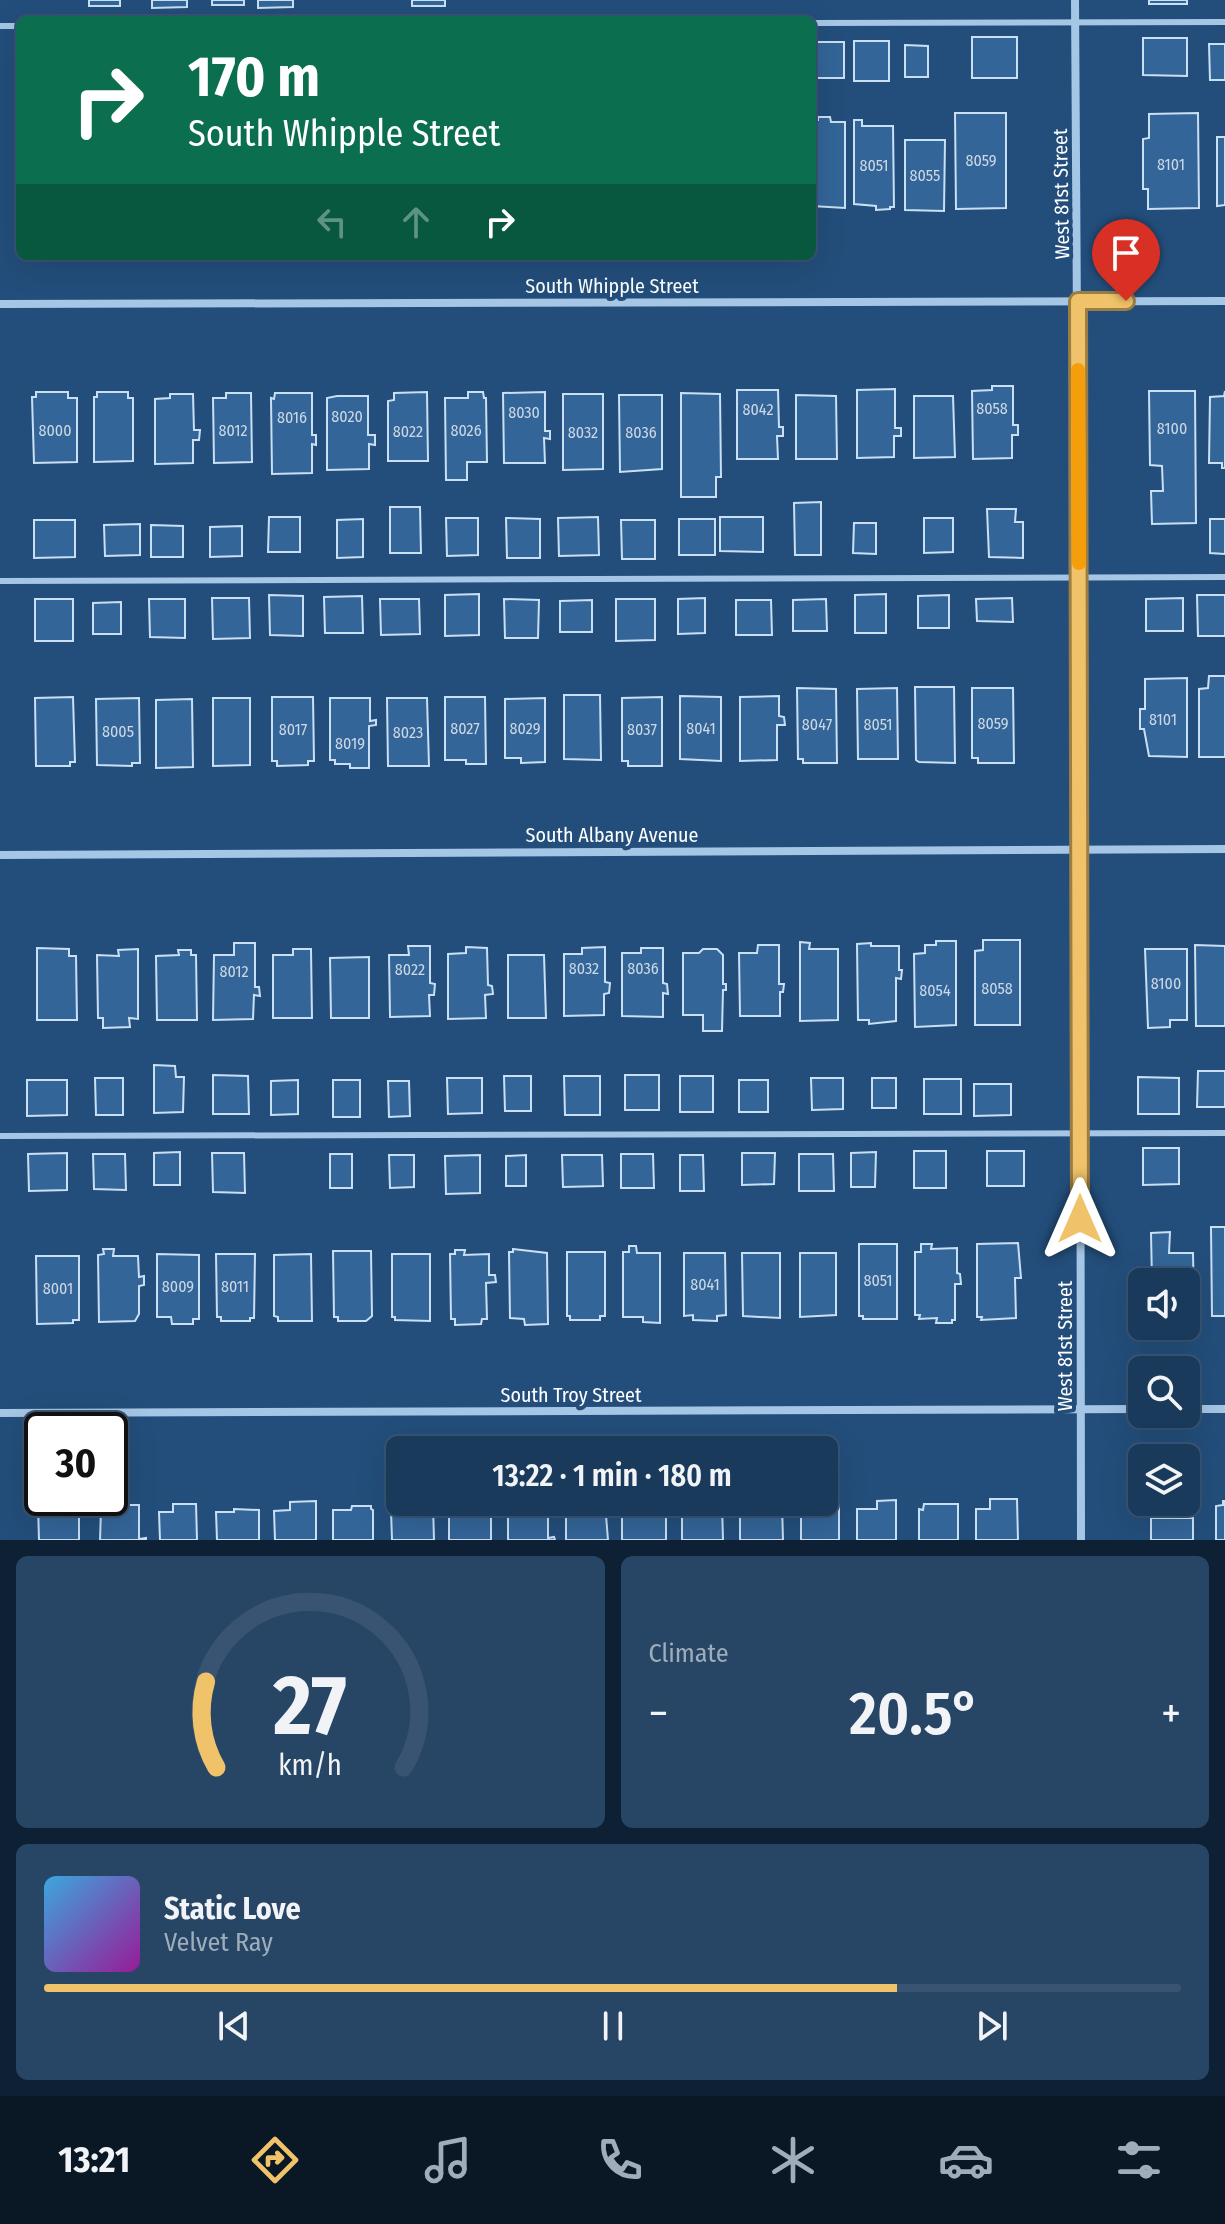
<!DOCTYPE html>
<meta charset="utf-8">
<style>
body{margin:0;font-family:"Fira Sans Condensed",sans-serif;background:#274565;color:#f1f3f6;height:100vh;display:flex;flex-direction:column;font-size:30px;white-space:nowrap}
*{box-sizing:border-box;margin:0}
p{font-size:26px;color:#9fadbb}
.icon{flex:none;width:44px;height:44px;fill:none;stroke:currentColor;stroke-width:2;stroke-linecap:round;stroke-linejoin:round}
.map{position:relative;height:1540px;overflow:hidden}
.drawer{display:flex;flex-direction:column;gap:16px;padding:16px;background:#0e2033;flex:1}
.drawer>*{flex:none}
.banner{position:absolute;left:16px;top:16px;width:800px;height:244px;border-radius:12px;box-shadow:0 8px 32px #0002,0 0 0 2px #385472;background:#0b6e4f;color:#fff;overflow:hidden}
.fabs{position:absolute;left:1128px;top:1268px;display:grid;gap:16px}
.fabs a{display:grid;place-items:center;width:72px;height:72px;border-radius:12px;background:#1a3a5c;box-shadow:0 8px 32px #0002,0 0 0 2px #385472;font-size:40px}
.speed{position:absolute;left:24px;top:1412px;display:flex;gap:16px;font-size:40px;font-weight:700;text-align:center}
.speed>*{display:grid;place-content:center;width:104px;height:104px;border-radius:50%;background:#1a3a5c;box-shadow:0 8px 32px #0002,0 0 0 2px #385472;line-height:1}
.speed .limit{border:4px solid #111;border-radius:12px;background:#fff;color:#111}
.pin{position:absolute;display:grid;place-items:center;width:68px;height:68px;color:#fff;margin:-82px -34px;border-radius:50% 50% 50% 0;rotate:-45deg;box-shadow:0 0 8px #0007}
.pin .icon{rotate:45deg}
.me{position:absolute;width:88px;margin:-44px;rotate:0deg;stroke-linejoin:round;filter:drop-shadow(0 0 6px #0008)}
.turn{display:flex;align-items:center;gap:28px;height:168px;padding:0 40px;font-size:36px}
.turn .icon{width:104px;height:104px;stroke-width:2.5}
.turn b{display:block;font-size:56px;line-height:68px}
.lanes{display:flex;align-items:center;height:76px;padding:0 40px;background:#0003;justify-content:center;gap:40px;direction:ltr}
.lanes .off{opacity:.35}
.big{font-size:60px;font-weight:600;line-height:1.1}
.drawer .card{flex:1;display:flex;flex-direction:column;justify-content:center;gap:12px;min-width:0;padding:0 28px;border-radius:12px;background:#274565}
.drawer .dial{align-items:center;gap:0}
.dial svg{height:208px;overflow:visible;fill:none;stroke:#385472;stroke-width:7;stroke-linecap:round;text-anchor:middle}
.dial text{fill:#f1f3f6;stroke:none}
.song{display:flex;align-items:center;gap:24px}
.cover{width:96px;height:96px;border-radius:12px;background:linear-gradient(135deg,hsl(200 70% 55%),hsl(300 70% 35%))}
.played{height:8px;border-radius:4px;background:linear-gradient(90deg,#f0c269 75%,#385472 75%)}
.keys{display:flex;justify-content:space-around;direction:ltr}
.heat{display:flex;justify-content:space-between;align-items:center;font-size:44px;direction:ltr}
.drawer .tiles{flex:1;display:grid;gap:16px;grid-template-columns:1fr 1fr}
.card:last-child{grid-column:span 2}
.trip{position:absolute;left:386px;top:1436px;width:452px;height:80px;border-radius:12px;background:#1a3a5c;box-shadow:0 8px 32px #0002,0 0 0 2px #385472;font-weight:600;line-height:80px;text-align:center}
.tab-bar{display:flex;height:128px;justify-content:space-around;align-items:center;background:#0a1725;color:#9fadbb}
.tab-bar .icon{width:56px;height:56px}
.tab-bar .selected{color:#f0c269}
.tab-bar b{font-size:36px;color:#f1f3f6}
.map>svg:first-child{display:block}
.building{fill:#336598;stroke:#c9dff4;stroke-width:2}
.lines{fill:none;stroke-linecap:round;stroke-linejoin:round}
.service{stroke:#a6c6e5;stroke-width:6}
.minor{stroke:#a6c6e5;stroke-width:8}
.route-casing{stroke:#9c7e44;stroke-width:20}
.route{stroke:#f0c269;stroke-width:14}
.slow{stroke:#f59e0b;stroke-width:14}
.labels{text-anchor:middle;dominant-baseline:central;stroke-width:8;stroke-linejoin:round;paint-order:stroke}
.number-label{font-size:16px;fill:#ccd8e5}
.street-label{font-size:20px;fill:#fff;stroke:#234e7b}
</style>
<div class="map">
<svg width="1225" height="1540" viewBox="0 0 1225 1540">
<rect width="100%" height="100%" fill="#234e7b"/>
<g class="building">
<rect x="89" y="0" width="31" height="6"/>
<path d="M152,0h35v7l-35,1z"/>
<rect x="212" y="0" width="32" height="5"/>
<path d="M258,0h35v7l-35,1z"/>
<rect x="412" y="0" width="33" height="6"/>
<rect x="1149" y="0" width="38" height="4"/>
<rect x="972" y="37" width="45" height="41"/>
<path d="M1143,38h44v38l-44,-1z"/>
<rect x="854" y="41" width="35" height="40"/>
<rect x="812" y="42" width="32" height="36"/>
<path d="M1209,44h16v36h-15z"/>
<path d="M905,45l23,1v31h-23z"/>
<path d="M955,113h51v95l-50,1z"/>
<path d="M1198,113l1,95 -51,1v-20h-5v-50l6,-1v-24z"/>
<path d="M818,117h12l1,5h14v86l-33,-2v-86h6z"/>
<path d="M854,120h8v6h31l1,81h-4v2l-14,1v-4l-22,-2z"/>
<path d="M1217,137h8v68l-8,1z"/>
<path d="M905,140h40l-1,71 -39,-1z"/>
<path d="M992,386h21v39h5v10h-6v23l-39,1 -1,-68 20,-1z"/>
<path d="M895,389v39h6v8h-7v21l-37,1v-68z"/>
<path d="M737,390h41l1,37h4v9h-6l1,23h-41z"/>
<path d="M1149,391h46l1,132 -44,1 -1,-33h12l-1,-25 -12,-1z"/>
<path d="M1225,391v77h-3v-5h-13l1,-66 14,-1z"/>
<path d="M36,392h32v6h9v64l-43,1 -2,-66h4z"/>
<path d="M97,392h31v6h5v63l-39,1v-65h3z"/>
<path d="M427,392l1,69h-40v-60l6,-1v-7z"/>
<path d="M468,392h15l1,6h2l1,64h-20v18h-21l-1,-82h23z"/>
<path d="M545,392v39h5v8l-6,-1 1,25h-41l-1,-70z"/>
<path d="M226,393h25l1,69 -38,1 -1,-65h13z"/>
<path d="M275,393h37v42h4v10l-4,-1v29l-40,1 -1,-76 3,1z"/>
<path d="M681,393l39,1 1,83h-5v20h-35z"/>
<path d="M170,394h23l1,36h6l-1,10h-6v23l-38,1v-65l15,-1z"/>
<path d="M563,394h40v75l-40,1z"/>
<path d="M619,395h43v74l-42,3z"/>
<path d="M796,395l40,1 1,63h-41z"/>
<path d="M337,396h31v39h7v10l-6,-1v25l-42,1v-72z"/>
<path d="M914,396h39l2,61 -41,1z"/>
<path d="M821,502v53h-26l-1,-52z"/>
<path d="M390,507h30l1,46h-31z"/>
<path d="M987,509h29l-1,13h8v36l-34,-1z"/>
<path d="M269,517h31v35h-32z"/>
<path d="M598,517l1,38 -40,1 -1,-38z"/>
<path d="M720,517h43v35l-43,-1z"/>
<path d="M446,518h32v37l-31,1z"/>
<path d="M506,518l34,1v39h-33z"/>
<path d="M924,518h29v34l-29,1z"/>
<path d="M363,519v38l-26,1v-38z"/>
<rect x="679" y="519" width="36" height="36"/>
<path d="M1210,519h15v35l-15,-1z"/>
<path d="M34,520h41v37l-41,1z"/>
<path d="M621,520h34v39h-33z"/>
<path d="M854,523h22v31l-23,-1z"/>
<path d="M140,524v31l-35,1 -1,-31z"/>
<path d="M151,525l32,1v31h-32z"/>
<path d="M242,526v30l-32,1v-30z"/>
<path d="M479,594v41l-34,1v-41z"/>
<path d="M886,594v39h-31v-38z"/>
<path d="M269,595l34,1v40l-33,-1z"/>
<path d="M949,595v33h-31v-32z"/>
<path d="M1197,595h28v41h-27z"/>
<path d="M362,596l1,37h-38l-1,-36z"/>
<path d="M212,598h37l1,40 -37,1z"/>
<path d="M705,598v35l-27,1v-35z"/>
<path d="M1012,598l1,24 -36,-1 -1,-22z"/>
<path d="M1183,598v33h-37v-32z"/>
<rect x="35" y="599" width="38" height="42"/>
<path d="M149,599h36v39l-35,-1z"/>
<path d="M380,599h39l1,35 -39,1z"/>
<path d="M504,599l35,1 -1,38h-33z"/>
<path d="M616,599h39v41l-39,1z"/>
<path d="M826,599l1,32h-34v-31z"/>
<path d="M592,600v32h-32v-31z"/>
<path d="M736,600h35l1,35h-36z"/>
<path d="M121,602v32h-28v-31z"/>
<path d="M1209,676h16v81h-26v-68l9,-1z"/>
<path d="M1187,678v79l-38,-1 -5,-27h-4v-20h5v-30z"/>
<path d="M915,687h39l1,76 -36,-1 -3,-2z"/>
<path d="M797,688l39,1 1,74h-34v-4h-5z"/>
<path d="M897,688l1,71h-40l-1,-70z"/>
<path d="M972,688h41l1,75h-36v-5h-6z"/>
<path d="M564,695h36l1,65 -37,-1z"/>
<path d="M680,696l41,1v64l-41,-2z"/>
<path d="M779,696v20l5,1 1,8h-8v35l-37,1v-64z"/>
<path d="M73,697l2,65h-5v4h-34l-1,-68z"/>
<path d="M272,697h41l1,64h-6v4l-31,1v-5h-5z"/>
<path d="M445,697h40l1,67h-20v-4h-21z"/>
<path d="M662,697v69h-34v-5h-6v-63z"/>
<path d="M139,698l1,65h-8v3l-35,-1 -1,-66z"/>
<path d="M213,698h37v67l-37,1z"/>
<path d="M330,698h40v23l6,-1v5l-7,1v42h-19v-4h-15v-4h-5z"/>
<path d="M387,698h40l2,68h-41z"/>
<path d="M545,698v64l-24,1v-5h-16v-59z"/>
<path d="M192,699l1,68 -37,1v-68z"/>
<path d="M983,940h37v85h-45v-74l8,-1z"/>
<path d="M936,941h20v84l-41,2 -1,-73 11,-1v-8h11z"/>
<path d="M800,942l10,1 -1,6h29v71l-38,1z"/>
<path d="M234,943h21v44h4l1,9 -6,-1 -1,24 -40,1 1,-65h20z"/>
<path d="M871,943v3h28v24h3l-1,9 -5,-1v43l-27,3v-4h-11l-1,-76z"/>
<path d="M758,945h21v39h5l-1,8h-3v24h-40l-1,-63h18z"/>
<path d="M1195,945l30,1v80h-29z"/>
<path d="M408,946h22v37l5,1 -1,11h-5l1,21 -40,1 -1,-62h20z"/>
<path d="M466,947l21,1 1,37 4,1 1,8 -8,1 1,23 -38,1v-65l18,-1z"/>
<path d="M605,947v35l5,1 -1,10 -5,1v21l-40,1v-62h18v-6z"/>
<path d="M37,948l32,1v7h7l1,64h-40z"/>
<path d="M641,948h22v35l4,1 1,10 -5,-1v24l-41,-1v-63h19z"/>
<path d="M138,949v70l-9,-1 1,9 -27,1v-10h-5l-1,-63 22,1 -1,-6z"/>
<path d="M293,949h18l1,69h-39v-63h20z"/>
<path d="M703,949h14l6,6v29h3v6h-3l-1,41h-19v-16h-20v-62h16z"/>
<path d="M1145,949h42v71h-17v7l-22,1z"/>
<path d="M178,950h13v5h5l1,65h-40l-1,-64 23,-1z"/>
<path d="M508,955h36l2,63h-38z"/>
<path d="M369,957v61h-38l-1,-60z"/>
<path d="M154,1065l21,1 1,11h8l-1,35 -29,1z"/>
<path d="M1198,1071h27v36h-28z"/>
<path d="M213,1075l35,1 1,38h-36z"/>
<rect x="625" y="1075" width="34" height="35"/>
<path d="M504,1076h27v35h-26z"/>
<path d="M564,1076h36v39h-35z"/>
<rect x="680" y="1076" width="33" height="36"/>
<path d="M1138,1077l41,1v36h-41z"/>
<path d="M95,1078h28v37h-27z"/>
<path d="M447,1078h35v35l-34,1z"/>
<path d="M811,1078h32v31l-31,1z"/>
<rect x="872" y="1078" width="24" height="30"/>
<rect x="924" y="1079" width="37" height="35"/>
<path d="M27,1080h40v35l-40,1z"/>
<path d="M298,1080v34l-27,1v-34z"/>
<rect x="333" y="1080" width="27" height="37"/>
<rect x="739" y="1080" width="29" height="32"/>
<path d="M388,1081h21l1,35 -21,1z"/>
<path d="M974,1084h37v31l-37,1z"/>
<path d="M1143,1148h36v36l-36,1z"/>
<rect x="914" y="1151" width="32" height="37"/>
<rect x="987" y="1151" width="37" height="35"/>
<path d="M180,1152v33h-26v-32z"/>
<path d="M876,1152l-1,35h-24v-34z"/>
<path d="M67,1153v37l-38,1 -1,-37z"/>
<path d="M212,1153h32l1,40 -32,-1z"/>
<path d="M742,1153h33l-1,31 -32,1z"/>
<path d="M93,1154h32l1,36 -32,-1z"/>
<rect x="330" y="1154" width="22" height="34"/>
<path d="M621,1154h32l1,34h-33z"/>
<path d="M799,1154h34l1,37h-35z"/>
<path d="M389,1155h25v32l-24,1z"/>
<path d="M480,1155v38l-34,1 -1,-38z"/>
<path d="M526,1155v31h-20v-30z"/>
<path d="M562,1155h40l1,31 -40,1z"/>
<path d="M680,1155h23l1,36h-24z"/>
<path d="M1211,1227h14v89h-13z"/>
<path d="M1170,1232l-1,21h24l1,53h-8v-24h-34l-1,-49z"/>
<path d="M1018,1243l3,35h-6l1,40 -35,2 1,-3h-5v-73z"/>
<path d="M859,1244h38v75h-34v-3h-4z"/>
<path d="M921,1244h11l-1,5 26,-1v25l3,1 1,10h-6v36h-3v3h-16l1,-5 -18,1 1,-4h-5v-63h6z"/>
<path d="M629,1246h7l1,7h23v70l-17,-1v-5h-20v-65h6z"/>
<path d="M103,1249h11l-1,7h25l1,21 5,-1v9l-5,1v28l-4,7 -36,1 -1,-67 6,-1z"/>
<path d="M513,1249l34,4 1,71 -23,1 -1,-6 -14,-1 -1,-66h4z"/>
<path d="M455,1250h10l-1,5 25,-1v21h6l1,7 -10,1 1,36h-5l-1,5 -26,1v-6h-4l-1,-65h5z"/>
<path d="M333,1251h38l1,65 -6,5h-28v-4h-4z"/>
<path d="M567,1252h38v64h-5v4h-30v-4h-3z"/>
<path d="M684,1253h41l1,62 -9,1v5l-24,-1v-5l-9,1z"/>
<path d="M742,1253h38v65l-37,-2z"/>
<path d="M800,1253h36v62l-36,2z"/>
<path d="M157,1254l42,1v64h-6v5h-21l-1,-7h-14z"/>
<path d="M216,1254h39l-1,64h-4v3h-29v-4h-4z"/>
<path d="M311,1254l1,67h-34v-4l-4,-1v-61z"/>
<path d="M392,1254h38v67l-35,-1v-3h-3z"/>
<path d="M36,1256h43v64h-6v3l-36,1z"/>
<path d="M990,1499h27l1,41h-42v-31h14z"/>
<path d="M896,1500v40h-39v-31h20v-8z"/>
<path d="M316,1501v39h-41l-1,-29 16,-1v-8z"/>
<path d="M1223,1501h2v39h-9v-34l7,-1z"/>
<path d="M525,1502h23v36l6,-1 1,3h-47v-30h17z"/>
<path d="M666,1502v38h-44v-29l14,-1v-7z"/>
<path d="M588,1503h17l3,37h-42v-31h17z"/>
<path d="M73,1504l1,9h5v27h-40l-1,-35z"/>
<path d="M173,1504h23l1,36h-37l-1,-28h14z"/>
<path d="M706,1504h16l1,36h-41v-29h25z"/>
<path d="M759,1504h23l1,36h-43v-31l19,-1z"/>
<path d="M924,1504h34v36h-39v-31l4,1z"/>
<path d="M121,1505h18v34l7,-1v2h-46l1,-30h20z"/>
<path d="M405,1505h28l1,35h-42l-1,-30 14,-1z"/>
<path d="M817,1505h22v35h-38v-32h16z"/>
<path d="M352,1506h19v3l2,1v30h-40v-30h18z"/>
<path d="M472,1506h15v5h4v29h-42v-30h23z"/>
<path d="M234,1509l25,1v30h-42l-1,-28h18z"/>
<rect x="1151" y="1518" width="42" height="22"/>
</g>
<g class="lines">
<g class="service">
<path d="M812,23l413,-1"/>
<path d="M0,26h20"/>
<path d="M0,581l1225,-4"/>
<path d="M0,1136l1225,-3"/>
</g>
<g class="minor">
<path d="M1075,0l5,807 1,733"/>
<path d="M0,304l1225,-3"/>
<path d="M0,855l1225,-6"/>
<path d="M1186,1409h39"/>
<path d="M0,1413l1142,-4"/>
</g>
</g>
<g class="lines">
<g class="route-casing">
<path id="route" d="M1080,1219l-2,-918h48"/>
</g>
<use href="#route" class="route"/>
<path class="slow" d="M1078,370l1,193"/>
</g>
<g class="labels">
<g class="number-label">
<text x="981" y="160">8059</text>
<text x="1171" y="164">8101</text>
<text x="874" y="165">8051</text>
<text x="925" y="175">8055</text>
<text x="992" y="408">8058</text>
<text x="758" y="409">8042</text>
<text x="524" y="412">8030</text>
<text x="347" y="416">8020</text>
<text x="292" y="417">8016</text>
<text x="1172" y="428">8100</text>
<text x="55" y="430">8000</text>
<text x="233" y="430">8012</text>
<text x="466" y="430">8026</text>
<text x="408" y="431">8022</text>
<text x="583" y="432">8032</text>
<text x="641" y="432">8036</text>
<text x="1163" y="719">8101</text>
<text x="993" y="723">8059</text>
<text x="817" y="724">8047</text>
<text x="878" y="724">8051</text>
<text x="465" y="728">8027</text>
<text x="525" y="728">8029</text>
<text x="701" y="728">8041</text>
<text x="293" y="729">8017</text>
<text x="642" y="729">8037</text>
<text x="118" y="731">8005</text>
<text x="408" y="732">8023</text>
<text x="350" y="743">8019</text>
<text x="584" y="968">8032</text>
<text x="643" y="968">8036</text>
<text x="410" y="969">8022</text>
<text x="234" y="971">8012</text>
<text x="1166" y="983">8100</text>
<text x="997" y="988">8058</text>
<text x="935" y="990">8054</text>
<text x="878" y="1280">8051</text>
<text x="705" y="1284">8041</text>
<text x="178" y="1286">8009</text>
<text x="235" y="1286">8011</text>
<text x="58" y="1288">8001</text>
</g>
<g class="street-label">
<text transform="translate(1061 194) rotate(-91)">West 81st Street</text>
<text x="612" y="286">South Whipple Street</text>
<text x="612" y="835">South Albany Avenue</text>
<text transform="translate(1065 1346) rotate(-90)">West 81st Street</text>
<text x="571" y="1395">South Troy Street</text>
</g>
</g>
</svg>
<div class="fabs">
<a><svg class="icon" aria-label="sound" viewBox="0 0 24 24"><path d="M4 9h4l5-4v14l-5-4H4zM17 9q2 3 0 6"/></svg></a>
<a><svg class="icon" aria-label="search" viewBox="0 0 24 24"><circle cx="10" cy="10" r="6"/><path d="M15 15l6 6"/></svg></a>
<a><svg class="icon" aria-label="layers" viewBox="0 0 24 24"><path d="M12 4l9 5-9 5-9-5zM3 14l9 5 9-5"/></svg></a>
</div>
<div class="speed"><div class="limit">30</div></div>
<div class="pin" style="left:1126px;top:301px;background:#d93025"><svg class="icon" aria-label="arrive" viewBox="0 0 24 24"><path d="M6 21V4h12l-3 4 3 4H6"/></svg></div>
<svg class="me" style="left:1080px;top:1219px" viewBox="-20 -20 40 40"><path d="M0-17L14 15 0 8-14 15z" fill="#f0c269" stroke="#fff" stroke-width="4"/></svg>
<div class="trip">13:22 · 1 min · 180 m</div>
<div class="banner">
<div class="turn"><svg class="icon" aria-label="right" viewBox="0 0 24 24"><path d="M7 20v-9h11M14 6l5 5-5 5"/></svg><div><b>170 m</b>South Whipple Street</div></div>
<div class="lanes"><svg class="icon off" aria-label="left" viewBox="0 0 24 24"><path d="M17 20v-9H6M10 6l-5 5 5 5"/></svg><svg class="icon off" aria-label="ahead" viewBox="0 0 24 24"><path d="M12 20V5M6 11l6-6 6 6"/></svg><svg class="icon" aria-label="right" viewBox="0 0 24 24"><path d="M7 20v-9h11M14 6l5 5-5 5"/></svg></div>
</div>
</div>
<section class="drawer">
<div class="tiles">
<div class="card dial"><svg viewBox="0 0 100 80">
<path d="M14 69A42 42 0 1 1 86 69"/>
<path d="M14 69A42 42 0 0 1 10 36" stroke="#f0c269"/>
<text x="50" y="56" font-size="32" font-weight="700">27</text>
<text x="50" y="72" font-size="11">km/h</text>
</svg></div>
<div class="card"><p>Climate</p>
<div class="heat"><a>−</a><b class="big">20.5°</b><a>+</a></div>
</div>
<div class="card">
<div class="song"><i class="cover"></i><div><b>Static Love</b><p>Velvet Ray</p></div></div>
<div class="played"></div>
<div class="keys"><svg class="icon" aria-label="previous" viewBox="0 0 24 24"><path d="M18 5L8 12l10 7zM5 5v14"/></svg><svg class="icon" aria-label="pause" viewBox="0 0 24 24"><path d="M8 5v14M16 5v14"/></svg><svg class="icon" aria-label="next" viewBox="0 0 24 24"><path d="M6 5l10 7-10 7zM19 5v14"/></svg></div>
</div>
</div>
</section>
<nav class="tab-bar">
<b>13:21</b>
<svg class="icon selected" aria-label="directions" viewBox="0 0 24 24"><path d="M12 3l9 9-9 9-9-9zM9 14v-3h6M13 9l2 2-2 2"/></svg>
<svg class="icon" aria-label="music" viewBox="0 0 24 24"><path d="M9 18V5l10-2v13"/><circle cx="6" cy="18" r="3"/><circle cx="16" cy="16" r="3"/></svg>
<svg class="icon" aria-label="phone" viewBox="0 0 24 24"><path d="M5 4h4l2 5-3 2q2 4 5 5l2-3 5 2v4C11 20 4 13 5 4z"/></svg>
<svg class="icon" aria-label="climate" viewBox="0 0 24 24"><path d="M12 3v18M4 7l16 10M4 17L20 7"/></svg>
<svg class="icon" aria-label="car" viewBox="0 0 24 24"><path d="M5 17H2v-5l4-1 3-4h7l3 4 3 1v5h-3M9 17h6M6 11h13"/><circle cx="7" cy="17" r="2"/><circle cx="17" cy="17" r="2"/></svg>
<svg class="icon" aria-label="filters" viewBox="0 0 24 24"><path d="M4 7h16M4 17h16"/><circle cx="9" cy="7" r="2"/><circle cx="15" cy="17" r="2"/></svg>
</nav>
